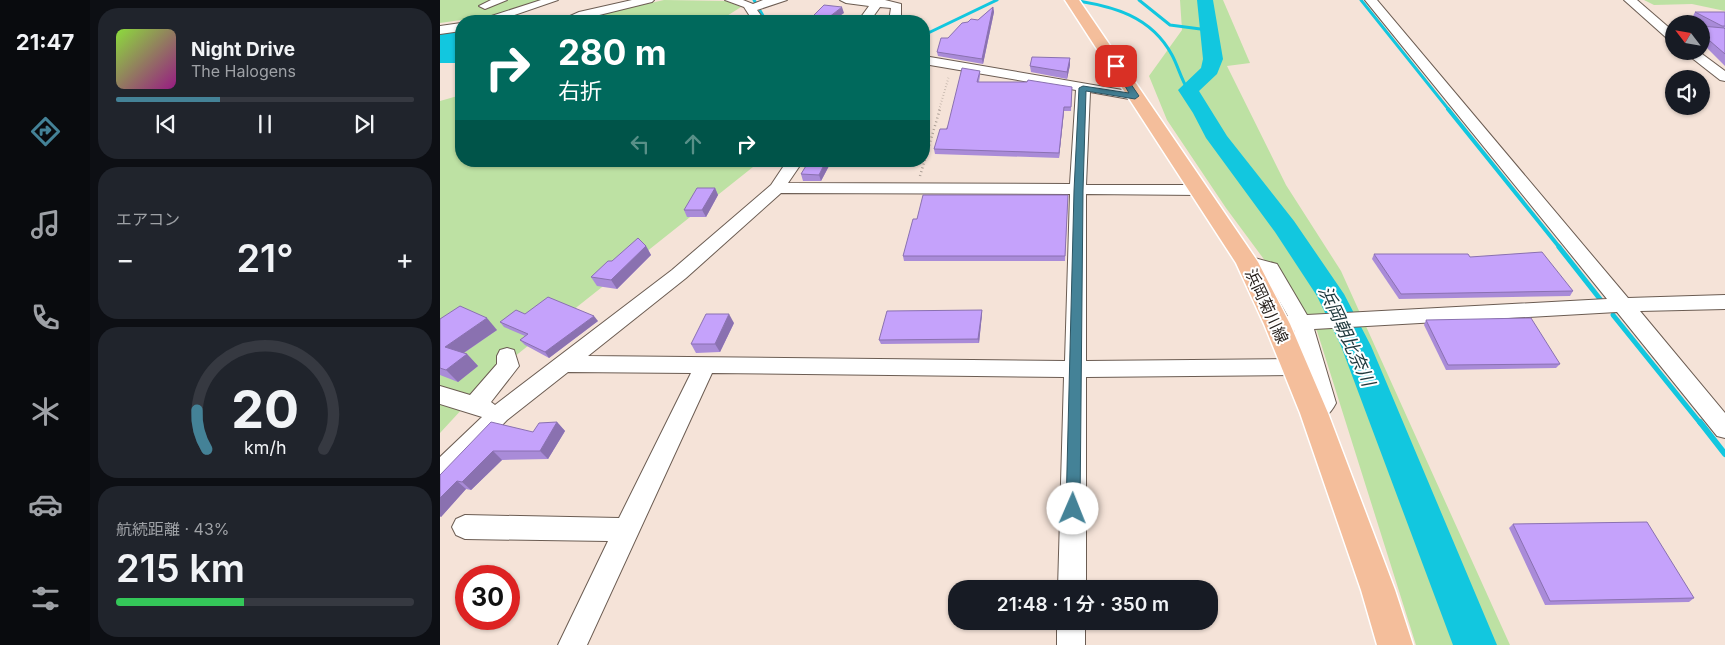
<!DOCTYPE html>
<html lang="ja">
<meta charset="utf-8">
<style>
body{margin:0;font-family:Inter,"Noto Sans JP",sans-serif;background:#20242c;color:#f1f3f6;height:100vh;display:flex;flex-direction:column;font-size:19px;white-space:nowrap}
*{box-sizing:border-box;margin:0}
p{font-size:16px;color:#9ea1a6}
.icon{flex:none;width:28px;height:28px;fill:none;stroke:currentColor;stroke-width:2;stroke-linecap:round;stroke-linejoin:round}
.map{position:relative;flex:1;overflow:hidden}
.panel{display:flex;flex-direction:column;gap:8px;padding:8px;background:#0d0f14;width:350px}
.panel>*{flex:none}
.banner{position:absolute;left:15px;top:15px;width:475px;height:152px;border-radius:20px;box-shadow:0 1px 4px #0004;background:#00695c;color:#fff;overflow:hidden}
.needle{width:32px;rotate:301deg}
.tools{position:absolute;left:1225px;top:15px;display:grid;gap:10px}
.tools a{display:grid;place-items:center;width:45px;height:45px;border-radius:50%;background:#171b24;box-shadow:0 1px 4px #0004;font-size:25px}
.speed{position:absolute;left:15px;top:565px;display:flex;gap:10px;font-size:25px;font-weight:700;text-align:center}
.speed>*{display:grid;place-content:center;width:65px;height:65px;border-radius:50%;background:#171b24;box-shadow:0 1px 4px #0004;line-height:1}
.speed .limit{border:8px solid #d22;background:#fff;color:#111}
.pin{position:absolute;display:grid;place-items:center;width:42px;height:42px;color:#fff;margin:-21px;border-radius:10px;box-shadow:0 2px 8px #0006}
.me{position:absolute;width:55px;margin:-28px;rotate:1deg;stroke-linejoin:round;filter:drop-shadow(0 0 4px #0008)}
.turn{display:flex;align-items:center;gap:18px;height:105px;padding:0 20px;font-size:22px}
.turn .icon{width:65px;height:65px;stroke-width:2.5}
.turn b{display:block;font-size:35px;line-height:42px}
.lanes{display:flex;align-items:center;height:48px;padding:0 20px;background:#0003;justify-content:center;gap:25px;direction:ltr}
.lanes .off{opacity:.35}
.big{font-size:38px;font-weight:600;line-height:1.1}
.panel .tile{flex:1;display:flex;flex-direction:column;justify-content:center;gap:8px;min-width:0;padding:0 18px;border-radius:20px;background:#20242c}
.panel .dial{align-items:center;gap:0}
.dial svg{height:130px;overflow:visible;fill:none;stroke:#363941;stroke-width:7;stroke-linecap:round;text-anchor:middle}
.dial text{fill:#f1f3f6;stroke:none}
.song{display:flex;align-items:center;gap:15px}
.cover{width:60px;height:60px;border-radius:8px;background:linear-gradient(135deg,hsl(90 70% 55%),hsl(310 70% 35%))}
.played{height:5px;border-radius:2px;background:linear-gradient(90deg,#448297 35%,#363941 35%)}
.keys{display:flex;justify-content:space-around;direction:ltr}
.heat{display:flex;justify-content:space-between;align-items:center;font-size:28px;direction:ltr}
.charge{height:8px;border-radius:4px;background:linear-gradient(90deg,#34c759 43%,#363941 0)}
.trip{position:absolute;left:508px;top:580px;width:270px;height:50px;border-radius:20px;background:#171b24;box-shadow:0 1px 4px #0004;font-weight:600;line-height:50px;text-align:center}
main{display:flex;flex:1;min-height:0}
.tab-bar{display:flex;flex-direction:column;width:90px;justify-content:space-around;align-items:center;background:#090b0e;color:#9ea1a6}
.tab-bar .icon{width:35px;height:35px}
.tab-bar .current{color:#448297}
.tab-bar b{font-size:22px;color:#f1f3f6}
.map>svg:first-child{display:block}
.green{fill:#bde1a3}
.water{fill:#12c7df}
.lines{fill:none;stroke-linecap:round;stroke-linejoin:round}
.stream-far3{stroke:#12c7df;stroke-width:3}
.stream-far2{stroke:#12c7df;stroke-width:4}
.stream-far1{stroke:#12c7df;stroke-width:5}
.stream{stroke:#12c7df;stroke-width:6}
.river{fill:#12c7df;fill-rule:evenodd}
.minor-casing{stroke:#6b5c52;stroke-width:2}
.major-casing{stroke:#fff;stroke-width:3}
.path-far1{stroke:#ada097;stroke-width:2;stroke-dasharray:0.5 2.5;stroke-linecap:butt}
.path{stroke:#ada097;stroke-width:2.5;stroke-dasharray:1 3;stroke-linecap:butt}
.minor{fill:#fff;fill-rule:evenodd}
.major{fill:#f4be9b;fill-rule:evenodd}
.wall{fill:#a98bd8}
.shaded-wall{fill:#8a71b0}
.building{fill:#c5a2fb;stroke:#8a71b0}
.route{fill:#448297;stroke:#2c5462}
.labels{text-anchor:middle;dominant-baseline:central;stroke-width:4;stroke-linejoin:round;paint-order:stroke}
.street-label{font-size:16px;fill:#251f1b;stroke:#fff}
.water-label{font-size:18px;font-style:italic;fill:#213a3e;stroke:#fff}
</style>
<main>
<nav class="tab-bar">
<b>21:47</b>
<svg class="icon current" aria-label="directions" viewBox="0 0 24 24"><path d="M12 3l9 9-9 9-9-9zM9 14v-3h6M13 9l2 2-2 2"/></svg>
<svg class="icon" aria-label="music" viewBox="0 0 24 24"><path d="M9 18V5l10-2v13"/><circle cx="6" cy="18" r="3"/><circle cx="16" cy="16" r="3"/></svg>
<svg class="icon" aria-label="phone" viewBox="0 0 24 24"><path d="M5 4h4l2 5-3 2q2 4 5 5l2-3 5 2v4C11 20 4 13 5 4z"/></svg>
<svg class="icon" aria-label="climate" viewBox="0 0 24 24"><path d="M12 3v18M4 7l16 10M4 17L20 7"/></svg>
<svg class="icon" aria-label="car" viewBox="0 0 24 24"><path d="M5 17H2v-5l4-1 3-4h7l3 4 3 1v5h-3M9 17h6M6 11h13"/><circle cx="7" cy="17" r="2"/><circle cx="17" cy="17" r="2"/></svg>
<svg class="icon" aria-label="filters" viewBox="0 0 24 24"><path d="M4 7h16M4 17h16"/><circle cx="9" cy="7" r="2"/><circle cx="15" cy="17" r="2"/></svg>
</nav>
<section class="panel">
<div class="tile">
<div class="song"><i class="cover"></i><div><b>Night Drive</b><p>The Halogens</p></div></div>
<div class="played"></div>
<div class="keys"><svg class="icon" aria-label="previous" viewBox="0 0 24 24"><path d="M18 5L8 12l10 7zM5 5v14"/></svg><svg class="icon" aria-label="pause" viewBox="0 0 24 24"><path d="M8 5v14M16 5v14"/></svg><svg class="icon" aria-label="next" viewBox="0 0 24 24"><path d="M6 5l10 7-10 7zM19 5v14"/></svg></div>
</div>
<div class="tile"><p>エアコン</p>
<div class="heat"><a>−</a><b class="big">21°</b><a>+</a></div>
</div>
<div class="tile dial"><svg viewBox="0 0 100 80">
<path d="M14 69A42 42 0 1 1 86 69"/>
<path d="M14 69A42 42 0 0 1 8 45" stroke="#448297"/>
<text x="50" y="56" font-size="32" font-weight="700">20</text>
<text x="50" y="72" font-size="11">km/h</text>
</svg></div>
<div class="tile"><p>航続距離 · 43%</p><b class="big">215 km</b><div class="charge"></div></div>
</section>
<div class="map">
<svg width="1285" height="645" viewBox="0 0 1285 645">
<rect width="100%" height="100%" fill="#f5e3d8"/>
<g class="green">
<path d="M0,0h105l-56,16 -49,7z"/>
<path d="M224,0l62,1 15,6 -22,14h-149z"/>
<path d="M740,0h43l27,63 -23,3 59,119 55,86 169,374h-94l-99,-314 -91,-123 -59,-88 -18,-44 33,-46z"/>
<path d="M1204,0h81v11l-33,-7 -38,1z"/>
<path d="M21,95v66h294l-2,6 -254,202 -59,64v-332z"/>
</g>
<path class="water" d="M21,31v32h-21v-29z"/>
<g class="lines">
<g class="stream-far3">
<path d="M314,0l12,21"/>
<path d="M632,0c41,6 79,16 100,55 6,11 9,24 16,35"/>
<path d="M699,0l31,25 38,5"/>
<path d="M921,0l88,110"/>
<path d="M484,35l73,-35"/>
</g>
<path class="stream-far2" d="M1008,109l112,139"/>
<g class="stream-far1">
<path d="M1119,247l41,52"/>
<path d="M1173,315l88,109"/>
</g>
<path class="stream" d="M1260,422l25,32"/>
<path class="river" d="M757,0h16l10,59 -6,15 -18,17 28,45 67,85 50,73 27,52 126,299h-44l-112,-299 -24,-50 -42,-64 -69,-94 -13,-25 -15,-23 23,-22 2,-9z"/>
<g class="minor-casing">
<g id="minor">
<path d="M51,0h16l-22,9 -6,-3z"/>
<path d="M101,0h17l-61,21h-17l2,-2z"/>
<path d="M192,0h22l-2,2 -77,19h-16l20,-9z"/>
<path d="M285,0h18l10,4 10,-4h24l-30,10 8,11h-12l-9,-14z"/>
<path d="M400,0h45l16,4v17h-12l2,-13 -11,-1 -10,14h-12l11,-15 -23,-3z"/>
<path d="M925,0h12l251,298 97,-3v14l-85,2 85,102v25l-8,-2 -100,-124 -303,17 22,74c-6,12 -16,21 -30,16l-3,-6 10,-13 -8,-30 -9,5 -210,2v212h-28l6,-212 -352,-4 -125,272h-29l50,-104 -143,-2 -9,-4 -4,-8 4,-8 9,-4 154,3 72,-145 -123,-1 -61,48 -58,60 -9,3v-26l42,-40 -42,-13v-18l30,9 27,-31v-8l3,-6 7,-2 7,2 5,16 -28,36 4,3 177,-135 99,-85 16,-24h16l-15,22 282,1 6,-94 -152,-26v-8l216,37 2,3 -2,3 -5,1 -45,-8 -4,93h113l8,5 -8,5 -113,-1v167l210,-2 6,2 -8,-31 -17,1 -7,-2 -3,-5 3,-5 18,-3 -25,-44 -22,-6 -3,-4 3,-4 6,-2 30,8 30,51 300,-16zM341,193l289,1 -5,167 -477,-5 98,-78z"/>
<path d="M1184,0h13l37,32v10l-4,-1z"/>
<path d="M21,23v8l-21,3v-8z"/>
<path d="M1243,51h15l27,20v10l-5,-1z"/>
<rect x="617" y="621" width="28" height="24"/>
</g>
</g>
<g class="major-casing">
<path id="major" d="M625,0h14l179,262 32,62 38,89 67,177 18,55h-36l-16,-55 -61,-177 -36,-89 -28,-61z"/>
</g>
<path class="path-far1" d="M499,110l10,-34"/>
<path class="path" d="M480,176l20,-67"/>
<use href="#minor" class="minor"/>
<use href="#major" class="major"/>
</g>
<g class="wall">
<path d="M553,7l1,5 -11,52 -45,-8 -1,-4 11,-14 20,-16 10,-2z"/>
<path d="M1255,12h30v54l-19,-19h-5v-21l8,1 -17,-9z"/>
<path d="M630,58v7l-3,14 -36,-7 -1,-6z"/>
<path d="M540,71v5l-1,6 93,5 -1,24h-7l-5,47 -124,-4 -1,-5z"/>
<path d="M369,161h54l-2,4 -31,-1 -9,17h-18l-2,-7z"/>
<path d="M275,188l3,7 -12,22h-19l-3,-7z"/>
<path d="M628,195l-3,66h-161l-1,-5 14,-37z"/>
<path d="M206,246l5,9 -34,34 -20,-3 -6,-9 21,-16z"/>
<path d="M934,254l96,3 103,34 -3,5 -171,3 -27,-40z"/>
<path d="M85,314l73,7 -49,37 -24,-13 -5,-5 5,-4 -21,-9 -4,-5z"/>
<path d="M542,314l-3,29 -98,1 -2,-4z"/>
<path d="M0,319l57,11 -33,23 3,1 11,12 -20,16 -18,-7z"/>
<path d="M986,320l134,44 -4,4 -110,2 -22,-45z"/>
<path d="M294,323l-14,29 -24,1 -5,-9z"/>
<path d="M117,422l8,9 -17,28 -46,1 -31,30 -5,-1 -25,28 -1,-1v-41l93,-43z"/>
<path d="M1073,524l181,74 -5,4 -144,3 -36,-77z"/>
</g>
<g class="shaded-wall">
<path d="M402,7l2,6 -11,8h-9z"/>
<path d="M553,7l1,5 -11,52 -1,-5z"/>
<path d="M630,58v7l-3,14v-7z"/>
<path d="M624,107v4l-5,47v-5z"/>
<path d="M386,161h4v3l-9,17 -2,-6z"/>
<path d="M275,188l3,7 -12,22 -4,-7z"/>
<path d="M206,246l5,9 -34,34 -6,-9z"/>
<path d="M542,310v4l-3,29 -1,-4z"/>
<path d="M289,314l5,9 -14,29 -5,-8z"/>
<path d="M154,316l4,5 -49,37 -4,-6z"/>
<path d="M47,318l10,12 -41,28 -11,-11z"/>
<path d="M27,354l11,12 -20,16 -12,-12z"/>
<path d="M117,422l8,9 -17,28 -8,-8z"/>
<path d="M53,451l9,9 -31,30 -9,-8z"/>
<path d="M17,481l9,8 -25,28 -1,-1v-18z"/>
</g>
<g class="building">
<path d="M384,5l18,2 -18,14h-16z"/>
<path d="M553,7l-11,52 -45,-7 4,-14h7l14,-15 6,-1 3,-3 7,1z"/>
<path d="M1255,12h30v14h-3z"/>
<path d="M1261,26l23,2 1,1v25l-15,-13 -9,-1z"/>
<path d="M592,57l38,1 -3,14 -37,-6z"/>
<path d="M522,68l18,3 -3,11h50l1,-2 44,7 -1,20h-7l-5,46 -125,-4 6,-20h7z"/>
<path d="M369,161h17l-7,14 -18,-1z"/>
<path d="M257,188h18l-13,22h-18z"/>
<path d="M483,195h145l-3,61h-162l10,-37h4z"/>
<path d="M198,238l8,8 -35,34 -20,-3 17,-16h4z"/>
<path d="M1102,252l31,39 -172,3 -27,-40h94l2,3z"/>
<path d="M108,297l46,19 -49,36 -25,-12 8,-6 -28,-12 16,-12 9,4z"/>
<path d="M20,306l27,12 -42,29 22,7 -21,16 -6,-2v-49z"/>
<path d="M542,310l-4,29 -99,1 8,-29z"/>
<path d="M266,314h23l-14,30h-24z"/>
<path d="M1091,318l29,46 -112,1 -22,-45z"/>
<path d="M51,422l42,10 6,-9 18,-1 -17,29h-47l-31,31 -5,-1 -17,17v-23z"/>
<path d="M1207,522l47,76 -144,3 -37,-77z"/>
</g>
<path class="route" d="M673,65h5l21,31 -4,3 -49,-8 -3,100 -3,318 -2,4 -5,2 -5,-2 -2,-4 8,-318 5,-103 4,-2 46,7z"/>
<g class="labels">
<g class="street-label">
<text transform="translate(827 306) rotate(65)">浜岡菊川線</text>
</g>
<g class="water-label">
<text transform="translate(907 336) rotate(65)">浜岡朝比奈川</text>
</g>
</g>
</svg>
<div class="tools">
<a><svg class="needle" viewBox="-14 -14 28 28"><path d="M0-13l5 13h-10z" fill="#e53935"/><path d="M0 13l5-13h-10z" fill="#9ea1a6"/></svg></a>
<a><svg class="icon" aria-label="sound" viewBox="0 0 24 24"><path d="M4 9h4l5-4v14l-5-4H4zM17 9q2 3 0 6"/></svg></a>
</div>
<div class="speed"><div class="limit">30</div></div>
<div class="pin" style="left:676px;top:66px;background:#d93025"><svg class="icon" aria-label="arrive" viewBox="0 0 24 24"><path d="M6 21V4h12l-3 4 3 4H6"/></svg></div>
<svg class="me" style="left:633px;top:509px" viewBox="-20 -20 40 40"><circle r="19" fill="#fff"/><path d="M0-13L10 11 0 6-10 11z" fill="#448297"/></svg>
<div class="trip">21:48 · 1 分 · 350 m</div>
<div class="banner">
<div class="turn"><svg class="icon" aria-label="right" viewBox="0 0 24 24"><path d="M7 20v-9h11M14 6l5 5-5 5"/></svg><div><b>280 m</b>右折</div></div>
<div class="lanes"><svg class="icon off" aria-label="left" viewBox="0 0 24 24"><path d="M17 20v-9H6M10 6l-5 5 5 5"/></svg><svg class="icon off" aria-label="ahead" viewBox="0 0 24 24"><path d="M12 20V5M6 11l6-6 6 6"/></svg><svg class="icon" aria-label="right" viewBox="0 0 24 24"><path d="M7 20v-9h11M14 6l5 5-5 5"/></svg></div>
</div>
</div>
</main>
